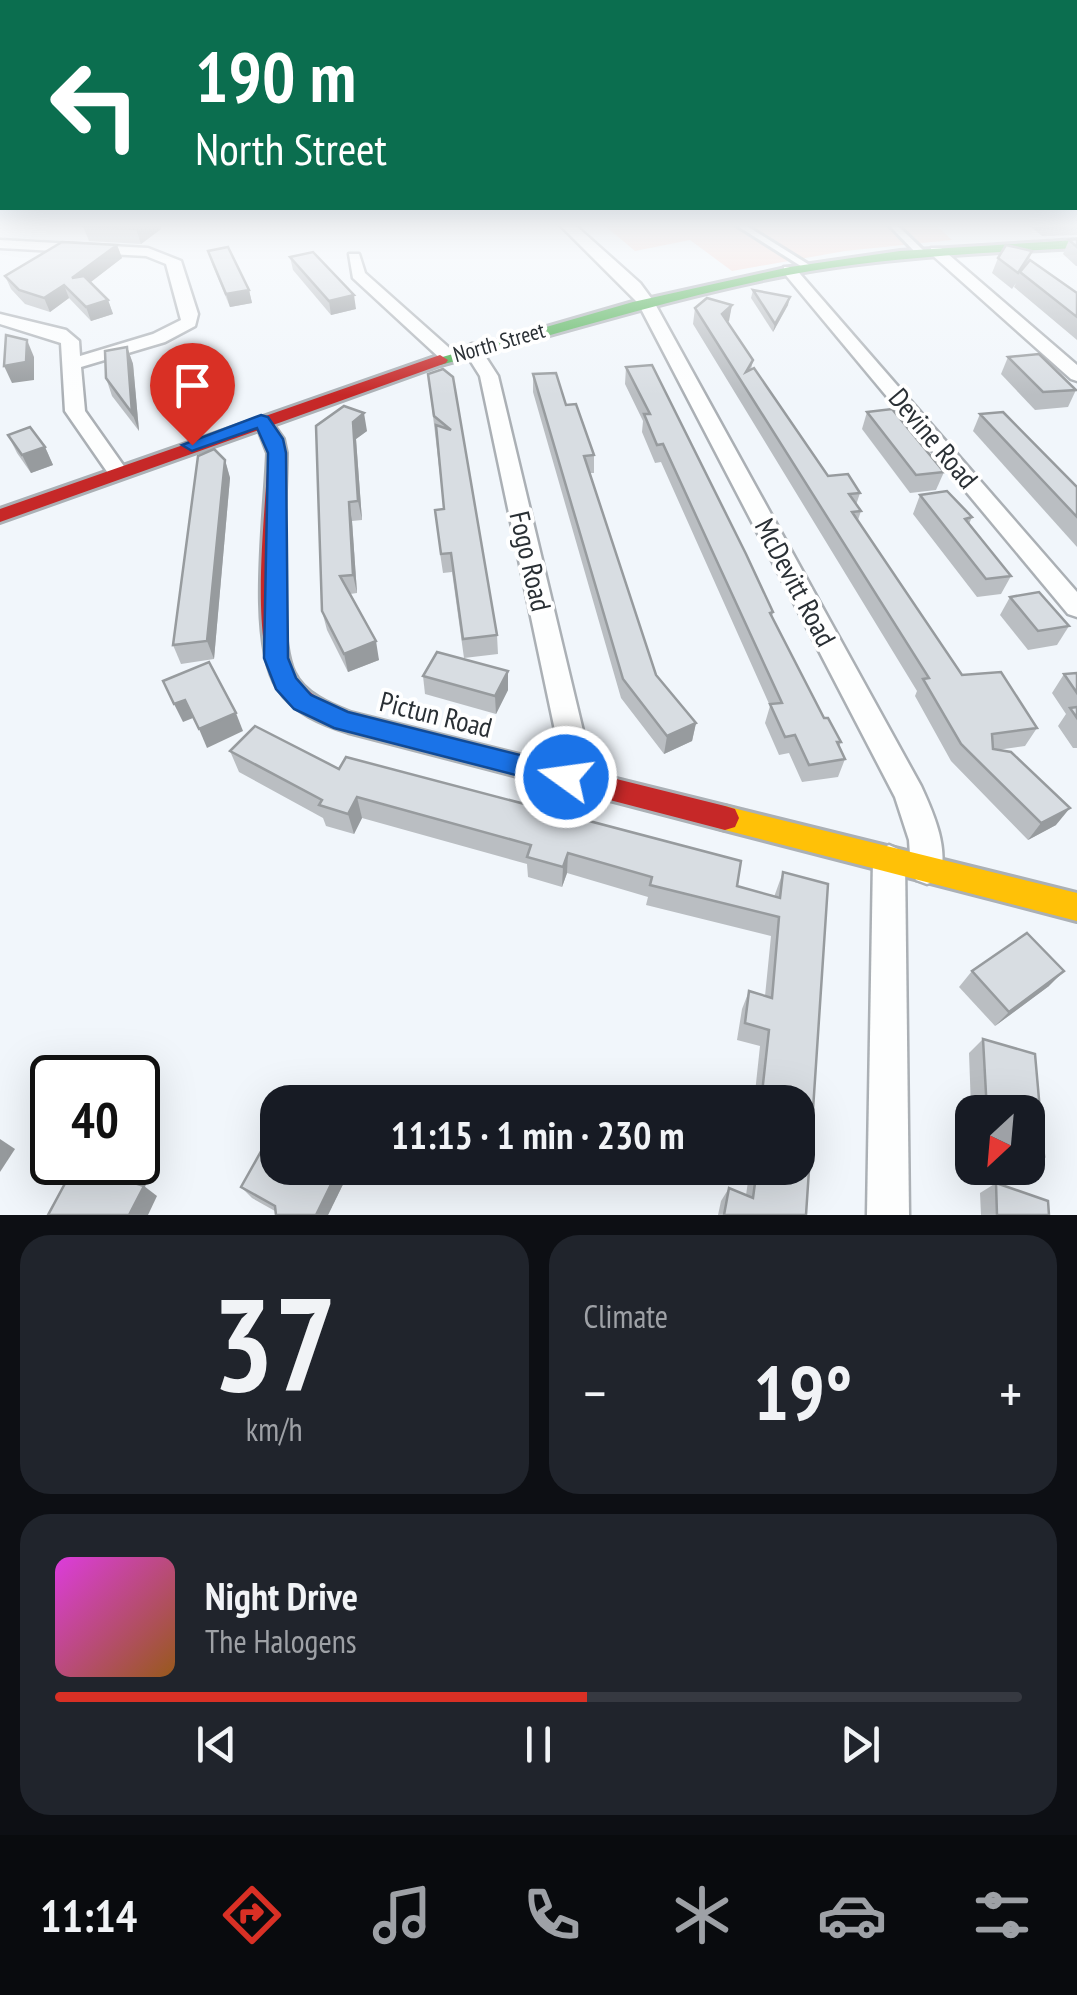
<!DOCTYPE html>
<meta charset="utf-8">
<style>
body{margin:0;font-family:"PT Sans Narrow",sans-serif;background:#20242c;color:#f1f3f6;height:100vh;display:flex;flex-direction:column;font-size:38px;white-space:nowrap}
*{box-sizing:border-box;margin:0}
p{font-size:32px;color:#9ea1a6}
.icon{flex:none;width:55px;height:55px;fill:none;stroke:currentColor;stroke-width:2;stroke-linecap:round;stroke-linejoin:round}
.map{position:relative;height:1215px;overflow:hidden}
.side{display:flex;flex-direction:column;gap:20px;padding:20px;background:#0d0f14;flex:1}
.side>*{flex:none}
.banner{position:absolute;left:0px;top:0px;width:1078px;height:210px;box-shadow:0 10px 40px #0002;background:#0b6e4f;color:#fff;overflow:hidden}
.needle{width:65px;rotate:206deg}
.buttons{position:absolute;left:955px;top:1095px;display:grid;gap:20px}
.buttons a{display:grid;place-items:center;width:90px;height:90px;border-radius:20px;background:#171b24;box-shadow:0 10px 40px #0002;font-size:50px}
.speed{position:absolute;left:30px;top:1055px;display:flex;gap:20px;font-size:50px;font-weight:700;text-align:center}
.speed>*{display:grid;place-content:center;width:130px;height:130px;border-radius:50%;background:#171b24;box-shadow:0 10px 40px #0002;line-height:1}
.speed .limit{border:5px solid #111;border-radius:15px;background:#fff;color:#111}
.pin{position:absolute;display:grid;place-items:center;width:85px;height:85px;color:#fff;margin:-102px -42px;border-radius:50% 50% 50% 0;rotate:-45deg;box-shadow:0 0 10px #0007}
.pin .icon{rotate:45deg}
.me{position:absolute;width:110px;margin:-55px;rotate:284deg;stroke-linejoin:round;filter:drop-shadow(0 0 8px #0008)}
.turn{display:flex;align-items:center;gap:35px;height:210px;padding:0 30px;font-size:45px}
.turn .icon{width:130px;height:130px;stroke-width:2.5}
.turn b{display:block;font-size:70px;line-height:85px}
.big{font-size:75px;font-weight:700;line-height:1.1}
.side .tile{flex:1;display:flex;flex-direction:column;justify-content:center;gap:15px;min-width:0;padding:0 35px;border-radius:30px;background:#20242c}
.side .dial{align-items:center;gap:0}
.dial b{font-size:130px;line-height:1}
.song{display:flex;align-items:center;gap:30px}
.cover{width:120px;height:120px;border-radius:15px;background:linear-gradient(135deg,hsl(300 70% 55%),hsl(30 70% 35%))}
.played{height:10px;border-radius:5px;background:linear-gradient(90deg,#d93025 55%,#363941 55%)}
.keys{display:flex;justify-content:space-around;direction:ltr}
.heat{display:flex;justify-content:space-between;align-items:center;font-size:55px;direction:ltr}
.side .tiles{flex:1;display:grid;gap:20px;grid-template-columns:1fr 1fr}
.tile:last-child{grid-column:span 2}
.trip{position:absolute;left:260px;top:1085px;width:555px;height:100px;border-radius:30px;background:#171b24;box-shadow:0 10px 40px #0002;font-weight:700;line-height:100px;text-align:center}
.tab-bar{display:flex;height:160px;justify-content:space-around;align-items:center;background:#090b0e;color:#9ea1a6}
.tab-bar .icon{width:70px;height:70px}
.tab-bar .current{color:#d93025}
.tab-bar b{font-size:45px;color:#f1f3f6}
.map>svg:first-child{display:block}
.green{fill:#f6d6cf}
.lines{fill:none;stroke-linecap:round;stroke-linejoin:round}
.lane-casing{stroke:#abb0b5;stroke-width:6}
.street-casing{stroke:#abb0b5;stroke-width:5}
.fast-casing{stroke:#abb0b5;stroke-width:6}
.slow-casing{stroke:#abb0b5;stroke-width:6}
.jam-casing{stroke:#abb0b5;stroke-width:6}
.lane{fill:#fdfefe;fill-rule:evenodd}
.street{fill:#fdfefe;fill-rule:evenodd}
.fast{fill:#4caf50;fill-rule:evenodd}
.slow{fill:#ffc107;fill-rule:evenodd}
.jam{fill:#c62828;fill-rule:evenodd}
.wall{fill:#babec2}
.shaded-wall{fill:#979b9e}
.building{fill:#d8dde2;stroke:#979b9e;stroke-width:2.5}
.route{fill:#1a73e8;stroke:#114b97;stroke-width:2.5}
.labels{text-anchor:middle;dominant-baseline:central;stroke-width:8;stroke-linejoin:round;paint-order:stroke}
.far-street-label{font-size:22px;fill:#2a3035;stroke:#fff}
.street-label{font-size:28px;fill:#2a3035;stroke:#fff}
</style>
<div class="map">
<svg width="1077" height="1215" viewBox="0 0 1077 1215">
<rect width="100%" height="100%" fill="#f1f6fb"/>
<path class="green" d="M604,225h332l16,15 -107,11 -113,20 -42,-31 -55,11z"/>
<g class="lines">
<g class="lane-casing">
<g id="lane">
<path d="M736,225h9l66,41 -7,2z"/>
<path d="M889,225h8l26,25v4h-6z"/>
</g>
</g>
<g class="street-casing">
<g id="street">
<path d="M560,225h15l65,58 14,19 267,484c12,26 30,66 17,94l-11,4 -11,-4 -5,-11 -2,-29 -14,-43 -257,-494z"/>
<path d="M0,240l148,8 33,13 17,53 -3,12 -30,16 -84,25 4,44 43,61 -4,4h-14l-45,-65 -4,-68 -61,-19v-10l66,16 13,11 1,15 73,-22 28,-14 -15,-56 -20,-8 -146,-8z"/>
<path d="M931,248h10l136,117v16l-6,-2 -140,-125z"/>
<path d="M349,254h10l6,19 90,80v8h-12l-90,-83z"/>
<path d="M784,267h10l283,325v25l-9,-3 -284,-341z"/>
<path d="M472,344l6,1 20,31 86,359 2,21 -9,30 -11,4 -11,-4 -4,-9 5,-42 -76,-359 -17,-27z"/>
<path d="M889,845l11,5 5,10 4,355h-42l6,-355 5,-10z"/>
</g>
</g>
<g class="fast-casing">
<path id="fast" d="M1077,240v8c-97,5 -193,9 -289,27 -118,23 -232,60 -348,90l-8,-5 201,-58 157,-35 110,-16z"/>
</g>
<g class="slow-casing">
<path id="slow" d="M725,806l352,87v28l-352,-91 -10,-3 -4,-9 4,-9z"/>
</g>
<g class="jam-casing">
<path id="jam" d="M440,355l8,5 -2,3 -173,62 10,14 3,14c0,47 -11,183 8,220 10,21 36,32 57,40l374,93 10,3 4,9 -4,9 -10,3 -377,-98c-26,-8 -55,-20 -70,-44 -30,-46 -12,-177 -10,-235l-9,-23 -259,92v-13z"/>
</g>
<use href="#lane" class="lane"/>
<use href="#street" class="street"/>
<use href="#fast" class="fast"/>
<use href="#slow" class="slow"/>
<use href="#jam" class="jam"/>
</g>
<g class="wall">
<path d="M86,225h74l1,4 -20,15 -52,-3 -6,-15z"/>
<path d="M1029,225h48v10l-35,1z"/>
<path d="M1077,239v27h-1l-13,-12 6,-14z"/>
<path d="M117,245l5,13 -32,24 18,18 5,14 -22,7 -22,-23 -19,14 -25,-8 -14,-15 -6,-13z"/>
<path d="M208,251l41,39 3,13 -22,4 -18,-43z"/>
<path d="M1032,251l-4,11 49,31v47l-63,-53 2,-4 -4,6 -20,-16 6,-15z"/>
<path d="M290,257l66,52 -25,6 -38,-45z"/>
<path d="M753,290l35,15 -15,27 -22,-34z"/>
<path d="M732,305l-4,17 25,38 -2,10 77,106 32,17 -4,12 5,6 -3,9 104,155 75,53 -12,18 -28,4 59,75 -28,15 -77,-79 -36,-65 2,-5 -224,-367 2,-16z"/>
<path d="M127,347l6,17 6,67 -27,-35 -6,-18z"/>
<path d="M1008,357l68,33 -8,17 -33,3 -34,-36z"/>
<path d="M626,367l147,245 -1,5 52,101 17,24 -2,5 6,12 -7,18 -36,5 -13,-29 -10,2 -14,-32 5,-17 -109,-244 -6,1 -13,-31 1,-11 -18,-37z"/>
<path d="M443,369l54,266 1,19 -34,4 -12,-86 -9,1 -3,-20 4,-44 -16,-135z"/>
<path d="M533,374l33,31 28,50v18h-4l66,202 40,48 -4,18 -28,13 -43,-56 -88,-306z"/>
<path d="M344,406l23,25 -11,8 6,81 -10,1 5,72 -7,1 29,66 -31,12 -21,-42 -5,-19z"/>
<path d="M867,412l77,60 -8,18 -26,3 -48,-64z"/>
<path d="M980,414l97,73v60l-104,-116z"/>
<path d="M8,435l37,12 8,18 -22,8 -14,-20z"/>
<path d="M225,460l5,18 -16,181 -33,5 -8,-19z"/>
<path d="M920,495l52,22 -3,7 42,52 -10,18 -24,3 -64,-83z"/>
<path d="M1010,597l59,29 -12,19 -29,5 -28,-35z"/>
<path d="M508,671v19l-12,24 -71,-20 -2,-18z"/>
<path d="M1077,673v75h-4l-15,-22 8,-12 -14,-21 12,-19z"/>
<path d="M230,751l109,18 435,128 9,-25 23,343h-88l3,-14 8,-13 17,7 4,-27h48v-66h-44l6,-56 -23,-6 5,-31 7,-18 16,5 6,-60 -125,-31 2,-8 -81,-24 -5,14 -34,-10 -1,-13 -165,-46 -8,16 -28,-8 -3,-8 -84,-46z"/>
<path d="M972,971l77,15 -54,40 -36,-39z"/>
<path d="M983,1039l52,15 9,102 -16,11v-55h-56v23l-3,-82z"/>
<path d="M278,1168h73l-23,47 -53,-4 -23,-13 -11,-11z"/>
<path d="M996,1183l53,32h-68l-1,-22z"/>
</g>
<g class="shaded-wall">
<path d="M141,225h19l1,4 -20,15 -5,-15z"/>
<path d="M117,245l5,13 -44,34 -6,-14z"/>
<path d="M64,285l5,13 -19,14 -6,-14z"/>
<path d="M249,290l3,13 -22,4 -4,-13z"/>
<path d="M354,295l2,14 -25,6 -2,-14z"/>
<path d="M790,297l-2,8 -15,27 2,-8z"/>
<path d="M108,300l5,14 -22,7 -5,-14z"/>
<path d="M732,305l-3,16 -10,9 3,-16z"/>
<path d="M27,340l7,17v23l-22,3 -8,-17z"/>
<path d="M127,347l6,17 6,67 -7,-18z"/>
<path d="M364,413l3,18 -11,8 6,81 -4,-19 -5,-79z"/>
<path d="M45,447l8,18 -22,8 -9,-18z"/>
<path d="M225,460l5,18 -16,181 -7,-18z"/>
<path d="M349,502l3,19 5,72 -4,-18z"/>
<path d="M376,641l3,19 -31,12 -4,-18z"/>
<path d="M508,671v19l-12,24 -1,-18z"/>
<path d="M185,700l8,18 -10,4 -9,-18z"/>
<path d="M236,713l7,18 -36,17 -8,-19z"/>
<path d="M696,723l-4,18 -28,13 3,-18z"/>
<path d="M357,797l5,21 -8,16 -6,-20z"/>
<path d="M1070,808l-14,17 -28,15 13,-17z"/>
<path d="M568,853l-1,20 -5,14 1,-20z"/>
<path d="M1064,971l-15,15 -54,40 14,-14z"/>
<path d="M0,1139l15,10 -15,23z"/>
<path d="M339,1168h12l-23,47h-12z"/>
<path d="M144,1186l13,10 -9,19h-19z"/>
</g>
<g class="building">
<path d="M86,225h55l-5,4 -53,-3z"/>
<path d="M1077,239v8l-8,-7z"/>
<path d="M62,242l55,3 -45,33 12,-2 24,24 -22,7 -22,-22 -20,13 -25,-8 -14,-14z"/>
<path d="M1006,245l26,6 -14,22 -20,-15z"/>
<path d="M228,247l21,43 -23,4 -18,-43z"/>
<path d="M313,252l41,43 -25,6 -39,-44z"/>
<path d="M1030,260l47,33v24l-57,-45z"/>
<path d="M753,290l37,7 -15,27z"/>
<path d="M707,298l25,7 -10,9 31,46 -7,12 8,-4 74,108 20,-2 12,19 -11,1 12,17 -9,1 110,163 39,-3 36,56 -45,6 1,15 18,3 59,56 -29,15 -80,-79 -38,-65 6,-1 -234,-370z"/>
<path d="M6,335l21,5 -1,22 -22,4z"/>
<path d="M127,347l5,66 -26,-35 -1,-27z"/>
<path d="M1039,354l37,36 -33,2 -35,-35z"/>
<path d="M652,365l94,189 27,58 -3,1 54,105h4l13,24h-4l8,17 -36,6 -14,-30 -10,2 -15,-33 12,-1 -119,-259 -6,1 -13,-31h6l-24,-47z"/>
<path d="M443,369l10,8 44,258 -34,4 -12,-86 -10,1 -6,-44 9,-1 -8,-84 15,5 -17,-14 -6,-42z"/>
<path d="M556,373l10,32 10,-1 18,51 -10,1 72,219 40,48 -29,13 -44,-57 -90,-305z"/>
<path d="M344,406l20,7 -11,9 5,79 -9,1 4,73 -13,1 36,65 -32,13 -22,-43 -6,-185z"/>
<path d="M892,409l52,63 -28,3 -49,-63z"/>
<path d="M1003,412l74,75v30l-97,-103z"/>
<path d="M30,427l15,20 -23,8 -14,-20z"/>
<path d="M214,449l11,11 -18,181 -34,4 25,-189z"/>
<path d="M947,491l25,26 -7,2 46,57 -25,3 -66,-84z"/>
<path d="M1039,592l30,34 -31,5 -28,-34z"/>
<path d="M437,652l71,19 -13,25 -72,-20z"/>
<path d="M209,662l27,51 -37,16 -14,-29 -11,4 -11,-23z"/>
<path d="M1077,673v20l-13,-19z"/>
<path d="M1077,707v11l-7,-10z"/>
<path d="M255,726l84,43 7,-12 395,104 -4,25 43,12 3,-26 45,12 -22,331h-82l5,-27 24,10 4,-30h41v-66h-37l8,-72 -24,-7 4,-32 23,7 7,-81 -129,-32 2,-8 -84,-24 -5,14 -36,-10 4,-12 -174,-48 -9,17 -29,-9 3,-5 -92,-49z"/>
<path d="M1027,933l37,38 -55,41 -37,-41z"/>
<path d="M983,1039l52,15 9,102 -16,-5v-39h-41z"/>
<path d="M273,1130l5,2v36h61l-23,47h-40l-1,-9 -34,-19z"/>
<path d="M75,1165l69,21 -15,29h-81z"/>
<path d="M996,1183l52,18 1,14h-52z"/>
</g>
<linearGradient id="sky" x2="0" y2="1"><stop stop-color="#9ec7ef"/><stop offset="0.57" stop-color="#f9fbfd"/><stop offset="1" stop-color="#f9fbfd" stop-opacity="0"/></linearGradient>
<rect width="1077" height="395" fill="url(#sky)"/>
<path class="route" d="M261,415l7,2 15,22 3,14 2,205 8,20 15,17 37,17 228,57 4,8 -4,8 -10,3 -232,-60 -40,-19 -18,-20 -12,-31 4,-205 -11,-25 -65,23 -10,-6z"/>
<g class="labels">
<g class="far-street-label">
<text transform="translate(499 342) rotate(-16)">North Street</text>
</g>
<g class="street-label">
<text transform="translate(934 438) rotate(50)">Devine Road</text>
<text transform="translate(531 561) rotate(77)">Fogo Road</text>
<text transform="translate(796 582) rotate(62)">McDevitt Road</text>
<text transform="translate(436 714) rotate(14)">Pictun Road</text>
</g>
</g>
</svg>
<div class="buttons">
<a><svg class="needle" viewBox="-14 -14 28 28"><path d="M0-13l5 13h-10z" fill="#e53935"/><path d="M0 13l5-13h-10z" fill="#9ea1a6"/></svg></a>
</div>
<div class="speed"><div class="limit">40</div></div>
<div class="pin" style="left:192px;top:445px;background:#d93025"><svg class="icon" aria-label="arrive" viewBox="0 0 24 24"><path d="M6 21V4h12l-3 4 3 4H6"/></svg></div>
<svg class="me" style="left:566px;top:777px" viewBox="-20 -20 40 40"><circle r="17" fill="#1a73e8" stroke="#fff" stroke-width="3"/><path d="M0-11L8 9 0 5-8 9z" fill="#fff"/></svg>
<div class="trip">11:15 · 1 min · 230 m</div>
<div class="banner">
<div class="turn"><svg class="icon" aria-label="left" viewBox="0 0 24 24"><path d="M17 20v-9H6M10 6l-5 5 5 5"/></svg><div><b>190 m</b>North Street</div></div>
</div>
</div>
<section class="side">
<div class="tiles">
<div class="tile dial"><b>37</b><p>km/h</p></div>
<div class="tile"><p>Climate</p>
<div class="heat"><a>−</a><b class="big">19°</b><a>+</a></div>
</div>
<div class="tile">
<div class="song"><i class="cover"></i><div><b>Night Drive</b><p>The Halogens</p></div></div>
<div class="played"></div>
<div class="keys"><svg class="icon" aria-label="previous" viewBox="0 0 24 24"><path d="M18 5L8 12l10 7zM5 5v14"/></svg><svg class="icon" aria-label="pause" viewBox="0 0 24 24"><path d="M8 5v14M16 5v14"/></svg><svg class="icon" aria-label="next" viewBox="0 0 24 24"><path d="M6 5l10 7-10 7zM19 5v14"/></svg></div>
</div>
</div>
</section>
<nav class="tab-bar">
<b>11:14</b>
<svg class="icon current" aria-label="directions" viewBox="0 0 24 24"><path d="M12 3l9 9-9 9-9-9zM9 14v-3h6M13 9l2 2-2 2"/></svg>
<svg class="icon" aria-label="music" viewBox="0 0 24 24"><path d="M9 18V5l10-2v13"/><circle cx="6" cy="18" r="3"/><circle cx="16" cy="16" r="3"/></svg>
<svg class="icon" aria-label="phone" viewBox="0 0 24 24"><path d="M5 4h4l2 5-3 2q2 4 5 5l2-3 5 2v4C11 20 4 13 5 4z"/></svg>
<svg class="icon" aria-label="climate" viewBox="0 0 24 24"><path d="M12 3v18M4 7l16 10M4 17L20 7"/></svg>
<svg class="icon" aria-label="car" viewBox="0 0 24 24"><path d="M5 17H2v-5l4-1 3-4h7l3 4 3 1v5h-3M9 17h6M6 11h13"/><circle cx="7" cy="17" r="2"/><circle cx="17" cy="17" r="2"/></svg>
<svg class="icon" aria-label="filters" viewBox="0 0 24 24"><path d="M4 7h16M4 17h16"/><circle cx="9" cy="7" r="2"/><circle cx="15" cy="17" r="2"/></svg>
</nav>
